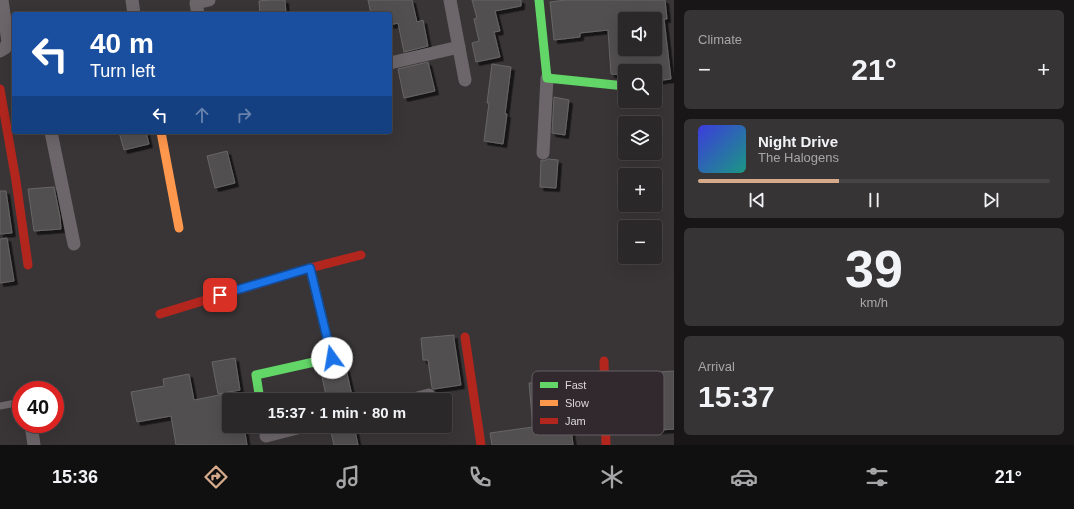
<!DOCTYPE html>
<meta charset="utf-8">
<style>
body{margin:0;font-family:Arial,sans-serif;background:#373435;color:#f1f3f6;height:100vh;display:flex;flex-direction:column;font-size:15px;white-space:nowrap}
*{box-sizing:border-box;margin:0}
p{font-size:13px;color:#a6a6a8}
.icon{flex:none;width:22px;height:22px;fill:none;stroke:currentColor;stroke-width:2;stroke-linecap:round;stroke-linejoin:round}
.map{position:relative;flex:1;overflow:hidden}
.details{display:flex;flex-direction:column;gap:10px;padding:10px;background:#181617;width:400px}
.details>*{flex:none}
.top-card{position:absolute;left:12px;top:12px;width:380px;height:122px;border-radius:4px;box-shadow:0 4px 16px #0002,0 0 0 1px #474446;background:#1a4fa0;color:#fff;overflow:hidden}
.tools{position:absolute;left:618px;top:12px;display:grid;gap:8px}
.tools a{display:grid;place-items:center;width:44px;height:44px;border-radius:4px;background:#2b2829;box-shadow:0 4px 16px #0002,0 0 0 1px #474446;font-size:20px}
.speed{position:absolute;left:12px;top:381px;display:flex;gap:8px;font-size:20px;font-weight:700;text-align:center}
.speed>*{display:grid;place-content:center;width:52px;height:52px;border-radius:50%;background:#2b2829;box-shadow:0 4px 16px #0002,0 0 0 1px #474446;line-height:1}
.speed .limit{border:6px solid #d22;background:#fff;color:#111}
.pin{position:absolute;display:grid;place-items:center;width:34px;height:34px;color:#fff;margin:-17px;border-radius:8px;box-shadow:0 2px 6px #0006}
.me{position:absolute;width:44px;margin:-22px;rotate:347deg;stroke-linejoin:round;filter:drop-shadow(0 0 3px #0008)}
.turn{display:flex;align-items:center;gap:14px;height:84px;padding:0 12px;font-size:18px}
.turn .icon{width:52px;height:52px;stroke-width:2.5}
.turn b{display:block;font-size:28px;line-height:34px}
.lanes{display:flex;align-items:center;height:38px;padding:0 12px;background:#0003;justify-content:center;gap:20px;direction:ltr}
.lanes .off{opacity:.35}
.big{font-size:30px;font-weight:700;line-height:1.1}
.details .card{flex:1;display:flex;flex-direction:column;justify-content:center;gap:6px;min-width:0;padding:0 14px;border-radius:6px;background:#373435}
.details .dial{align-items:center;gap:0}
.dial b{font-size:52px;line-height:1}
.song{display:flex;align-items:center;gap:12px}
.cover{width:48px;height:48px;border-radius:6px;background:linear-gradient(135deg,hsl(240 70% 55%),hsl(170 70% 35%))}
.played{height:4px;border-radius:2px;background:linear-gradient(90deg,#d6ab8b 40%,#474446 40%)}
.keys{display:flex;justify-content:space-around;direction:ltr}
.heat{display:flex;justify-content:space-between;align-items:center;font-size:22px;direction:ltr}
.trip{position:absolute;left:222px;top:393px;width:230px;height:40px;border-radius:4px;background:#2b2829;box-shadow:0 4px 16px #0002,0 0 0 1px #474446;font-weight:700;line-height:40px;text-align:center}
.tabs{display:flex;height:64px;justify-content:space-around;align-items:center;background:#111010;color:#a6a6a8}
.tabs .icon{width:28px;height:28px}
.tabs .on{color:#d6ab8b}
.tabs b{font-size:18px;color:#f1f3f6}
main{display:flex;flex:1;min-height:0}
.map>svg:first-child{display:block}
.building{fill:#514f4f;stroke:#676665;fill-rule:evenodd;filter:url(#shadow)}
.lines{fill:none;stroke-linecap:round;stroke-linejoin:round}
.lane{stroke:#6c6569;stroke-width:7}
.street{stroke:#6c6569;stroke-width:13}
.fast{stroke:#63d668;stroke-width:9}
.slow{stroke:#ff974d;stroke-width:9}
.jam{stroke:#b3261e;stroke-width:9}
.route-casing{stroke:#114b97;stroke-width:10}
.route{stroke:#1a73e8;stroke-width:7}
.key{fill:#31292e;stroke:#655e62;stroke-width:1}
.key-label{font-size:11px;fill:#ddd8db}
</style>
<main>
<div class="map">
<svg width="674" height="445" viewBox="0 0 674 445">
<defs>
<filter id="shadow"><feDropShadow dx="3.5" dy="3.5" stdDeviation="0" flood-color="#0009"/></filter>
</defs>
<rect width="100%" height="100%" fill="#393537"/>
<g class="building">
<path d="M269,0h16l1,14h-26l-1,-13z"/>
<path d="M368,0h44l5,22 6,-2 5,26 -24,6 -6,-29 -8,2v-11h-19z"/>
<path d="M472,0h49v6l-26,5 5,20 -6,1 6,25 -24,5 -4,-19 7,-2 -5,-22 3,-1z"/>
<path d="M565,0h100l2,19h-3l7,60 -16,2v-10h-30v4l-14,-1 -3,-44 -28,3v4l-26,3 -4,-38zM625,19h36h-6v30h-30z"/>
<path d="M428,62l7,29 -31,7 -6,-29z"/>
<path d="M492,64l19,3 -6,47h2l-4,30 -19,-3 5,-38h-2z"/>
<path d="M554,97l15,3 -4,35 -13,-2z"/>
<path d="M119,132h27l3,12 -25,6z"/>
<path d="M227,151l8,32 -20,5 -8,-32z"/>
<path d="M548,159l10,1 -2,28 -16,-1 1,-27 2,1z"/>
<path d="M54,187l6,30 1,12 -27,2 -6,-42z"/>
<path d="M0,191h6l6,42 -12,1z"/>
<path d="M7,238l7,43 -14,2v-44z"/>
<path d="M454,335v4l7,46 -27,4 -2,-1 -4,-28h-5l-2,-22z"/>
<path d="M235,358l5,32 -22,4 -6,-32z"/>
<path d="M343,360h1l9,40h-26l-6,-28 13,-3 5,-3z"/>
<path d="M674,371v58l-26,2v-4l-31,3 -2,-54 28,-2v-1z"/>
<path d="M189,374l5,26 35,-7v33h15l3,19h-71l-5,-29 -34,6 -6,-30 33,-6 -1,-7z"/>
<path d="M591,376l1,2h1l2,48 -24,3 2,16h-81l-2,-12 43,-6 -4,-44z"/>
<path d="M339,426h15l4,19h-24l-4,-17z"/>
</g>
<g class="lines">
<path class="lane" d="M0,406l21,-4"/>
<g class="street">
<path d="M132,0l2,14"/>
<path d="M450,0l15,80"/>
<path d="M198,14l-2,-11 13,-3"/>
<path d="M0,51l5,-3 3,-6 -6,-42"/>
<path d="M390,63l69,-16"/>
<path d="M51,132l23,112"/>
<path d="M543,153l4,-75"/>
<path d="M410,400l19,-5"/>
<path d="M31,424l3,21"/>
<path d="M266,436l39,-10"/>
</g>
<g class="fast">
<path d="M539,0l8,78 78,8"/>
<path d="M260,400l-4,-25 76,-17 -22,-90"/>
</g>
<path class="slow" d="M161,132l18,96"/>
<g class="jam">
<path d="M0,89l16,92 12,84"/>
<path d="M160,314l150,-46 51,-13"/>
<path d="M465,337l16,108"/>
<path d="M604,361l2,84"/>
</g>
</g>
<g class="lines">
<g class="route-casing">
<path id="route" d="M220,295l90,-27 22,90"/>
</g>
<use href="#route" class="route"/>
</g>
<rect x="532" y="371" width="132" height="64" rx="6" class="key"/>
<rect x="540" y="382" width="18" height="6" fill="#63d668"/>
<rect x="540" y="400" width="18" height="6" fill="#ff974d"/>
<rect x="540" y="418" width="18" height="6" fill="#b3261e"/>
<g class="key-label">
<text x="565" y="389">Fast</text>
<text x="565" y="407">Slow</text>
<text x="565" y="425">Jam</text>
</g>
</svg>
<div class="tools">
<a><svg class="icon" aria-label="sound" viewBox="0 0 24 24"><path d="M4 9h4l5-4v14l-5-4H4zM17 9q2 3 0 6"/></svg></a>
<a><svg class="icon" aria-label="search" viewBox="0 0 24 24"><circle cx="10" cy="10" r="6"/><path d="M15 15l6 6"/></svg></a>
<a><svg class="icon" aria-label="layers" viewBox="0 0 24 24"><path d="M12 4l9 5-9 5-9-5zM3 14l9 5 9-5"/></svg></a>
<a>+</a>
<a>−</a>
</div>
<div class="speed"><div class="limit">40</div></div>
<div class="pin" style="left:220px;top:295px;background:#d93025"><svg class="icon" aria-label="arrive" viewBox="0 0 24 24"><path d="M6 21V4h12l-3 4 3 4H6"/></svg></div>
<svg class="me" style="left:332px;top:358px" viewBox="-20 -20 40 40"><circle r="19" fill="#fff"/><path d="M0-13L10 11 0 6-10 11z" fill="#1a73e8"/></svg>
<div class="trip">15:37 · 1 min · 80 m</div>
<div class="top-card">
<div class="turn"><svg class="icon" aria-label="left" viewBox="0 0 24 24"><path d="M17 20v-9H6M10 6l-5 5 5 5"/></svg><div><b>40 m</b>Turn left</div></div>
<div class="lanes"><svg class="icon" aria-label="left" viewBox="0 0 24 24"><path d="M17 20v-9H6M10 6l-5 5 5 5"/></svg><svg class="icon off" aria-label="ahead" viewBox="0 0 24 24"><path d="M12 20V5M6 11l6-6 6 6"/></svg><svg class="icon off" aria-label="right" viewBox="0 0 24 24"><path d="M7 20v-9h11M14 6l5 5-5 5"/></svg></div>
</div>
</div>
<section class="details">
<div class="card"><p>Climate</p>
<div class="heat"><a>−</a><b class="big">21°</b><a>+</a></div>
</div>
<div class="card">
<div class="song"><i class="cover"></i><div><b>Night Drive</b><p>The Halogens</p></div></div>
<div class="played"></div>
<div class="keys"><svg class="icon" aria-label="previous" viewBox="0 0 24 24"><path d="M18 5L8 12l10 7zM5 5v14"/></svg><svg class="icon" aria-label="pause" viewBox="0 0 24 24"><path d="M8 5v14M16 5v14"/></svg><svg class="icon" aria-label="next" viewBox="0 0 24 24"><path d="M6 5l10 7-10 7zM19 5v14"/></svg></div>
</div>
<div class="card dial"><b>39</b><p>km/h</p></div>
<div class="card"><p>Arrival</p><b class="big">15:37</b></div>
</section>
</main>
<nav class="tabs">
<b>15:36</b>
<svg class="icon on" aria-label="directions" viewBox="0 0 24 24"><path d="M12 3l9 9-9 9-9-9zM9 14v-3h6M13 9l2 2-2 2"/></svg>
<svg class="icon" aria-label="music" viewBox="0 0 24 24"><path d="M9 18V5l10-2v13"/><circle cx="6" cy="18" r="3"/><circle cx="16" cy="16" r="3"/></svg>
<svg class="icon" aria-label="phone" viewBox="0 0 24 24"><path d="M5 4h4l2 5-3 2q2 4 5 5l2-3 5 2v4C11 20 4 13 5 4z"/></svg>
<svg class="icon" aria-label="climate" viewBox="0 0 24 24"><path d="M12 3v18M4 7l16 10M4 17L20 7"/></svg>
<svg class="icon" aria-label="car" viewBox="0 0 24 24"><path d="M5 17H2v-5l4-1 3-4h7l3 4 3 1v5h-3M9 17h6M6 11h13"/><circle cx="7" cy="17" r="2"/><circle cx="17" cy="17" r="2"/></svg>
<svg class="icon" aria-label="filters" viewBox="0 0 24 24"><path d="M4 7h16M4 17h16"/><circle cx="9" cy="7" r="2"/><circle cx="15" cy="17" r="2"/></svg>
<b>21°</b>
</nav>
